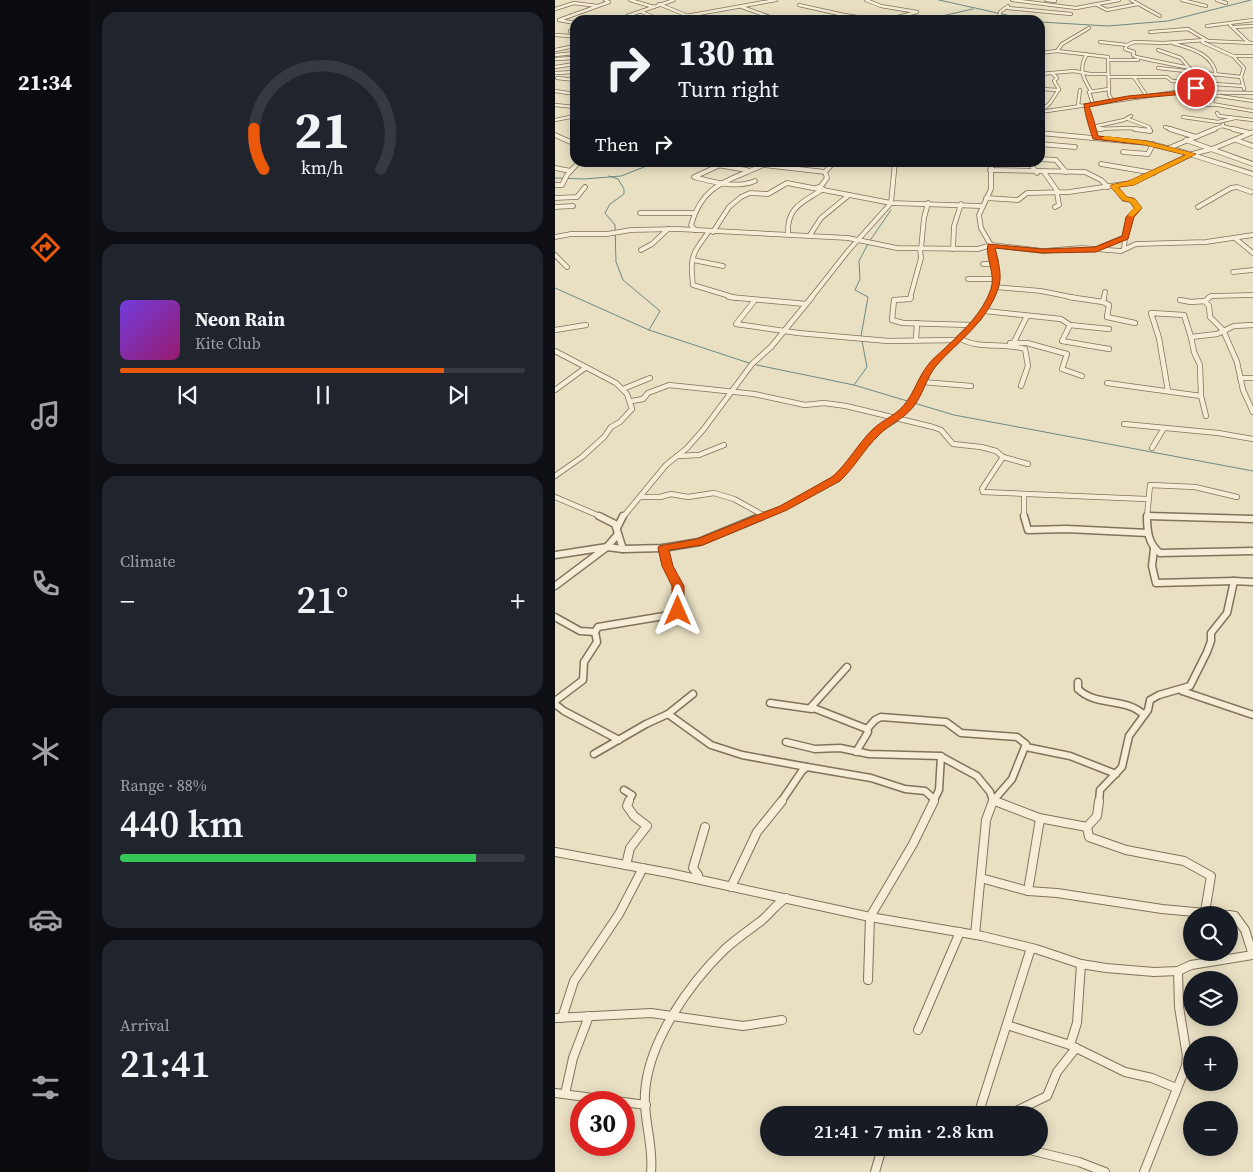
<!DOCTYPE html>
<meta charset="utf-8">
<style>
body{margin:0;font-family:"Source Serif 4",serif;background:#20242c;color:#f1f3f6;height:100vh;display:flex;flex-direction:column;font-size:19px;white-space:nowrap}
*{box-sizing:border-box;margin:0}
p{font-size:16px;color:#9ea1a6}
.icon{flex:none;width:28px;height:28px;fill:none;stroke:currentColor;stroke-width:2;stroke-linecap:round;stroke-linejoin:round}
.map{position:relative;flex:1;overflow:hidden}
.panel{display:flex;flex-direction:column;gap:12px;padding:12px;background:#0d0f14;width:465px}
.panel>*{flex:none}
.banner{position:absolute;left:15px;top:15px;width:475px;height:152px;border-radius:15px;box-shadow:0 2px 12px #0003;background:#171b24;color:#f1f3f6;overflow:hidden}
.buttons{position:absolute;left:628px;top:906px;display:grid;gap:10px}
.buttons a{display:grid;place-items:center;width:55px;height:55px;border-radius:50%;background:#171b24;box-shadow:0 2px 12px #0003;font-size:25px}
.speed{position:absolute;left:15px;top:1091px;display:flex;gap:10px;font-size:25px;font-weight:700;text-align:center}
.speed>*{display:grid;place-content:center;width:65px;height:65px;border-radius:50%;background:#171b24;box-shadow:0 2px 12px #0003;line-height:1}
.speed .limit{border:8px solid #d22;background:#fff;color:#111}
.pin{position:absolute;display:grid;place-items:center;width:42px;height:42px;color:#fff;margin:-21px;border:2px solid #fff;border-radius:50%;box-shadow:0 1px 5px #0007}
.me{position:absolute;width:55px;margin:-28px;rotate:0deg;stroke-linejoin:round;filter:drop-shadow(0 0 4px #0008)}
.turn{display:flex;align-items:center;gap:18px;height:105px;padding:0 25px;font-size:22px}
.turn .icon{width:65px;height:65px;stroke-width:2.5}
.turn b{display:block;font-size:35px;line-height:42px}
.then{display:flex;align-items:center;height:48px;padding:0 25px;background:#0003;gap:10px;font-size:19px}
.big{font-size:38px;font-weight:600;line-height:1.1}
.panel .card{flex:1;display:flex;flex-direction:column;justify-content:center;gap:8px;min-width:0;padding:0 18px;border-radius:15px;background:#20242c}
.panel .dial{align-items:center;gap:0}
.dial svg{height:130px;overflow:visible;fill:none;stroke:#363941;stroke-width:7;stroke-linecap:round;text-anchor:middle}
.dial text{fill:#f1f3f6;stroke:none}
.song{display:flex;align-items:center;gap:15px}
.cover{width:60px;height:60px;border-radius:8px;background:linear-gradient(135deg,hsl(260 70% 55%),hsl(320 70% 35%))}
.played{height:5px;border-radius:2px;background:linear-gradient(90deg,#ea580c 80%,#363941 80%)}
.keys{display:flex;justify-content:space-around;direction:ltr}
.heat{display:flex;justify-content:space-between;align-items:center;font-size:28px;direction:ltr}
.charge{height:8px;border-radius:4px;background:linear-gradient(90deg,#34c759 88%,#363941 0)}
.trip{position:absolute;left:205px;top:1106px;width:288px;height:50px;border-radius:25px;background:#171b24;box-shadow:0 2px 12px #0003;font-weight:600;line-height:50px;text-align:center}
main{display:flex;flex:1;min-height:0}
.tab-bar{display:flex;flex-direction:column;width:90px;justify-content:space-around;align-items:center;background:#090b0e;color:#9ea1a6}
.tab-bar .icon{width:35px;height:35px}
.tab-bar .active{color:#ea580c}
.tab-bar b{font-size:22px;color:#f1f3f6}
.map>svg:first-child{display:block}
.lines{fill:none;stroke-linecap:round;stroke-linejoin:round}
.stream{stroke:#6d8984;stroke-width:1}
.minor-far4-casing{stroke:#81725b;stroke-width:4}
.minor-far3-casing{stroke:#81725b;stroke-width:5.5}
.minor-far2-casing{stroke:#81725b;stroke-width:6}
.minor-far1-casing{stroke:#81725b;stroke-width:9}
.minor-casing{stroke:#81725b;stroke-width:10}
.minor-far4{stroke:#f5edd5;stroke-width:2.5}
.minor-far3{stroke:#f5edd5;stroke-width:4}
.minor-far2{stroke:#f5edd5;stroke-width:4.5}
.minor-far1{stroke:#f5edd5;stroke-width:6}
.minor{stroke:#f5edd5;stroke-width:8}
.route{fill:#ea580c;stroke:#983908}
.slow{fill:#f59e0b}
</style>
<main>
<nav class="tab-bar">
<b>21:34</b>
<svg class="icon active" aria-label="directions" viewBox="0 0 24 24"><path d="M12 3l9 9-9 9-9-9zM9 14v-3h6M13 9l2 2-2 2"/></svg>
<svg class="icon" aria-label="music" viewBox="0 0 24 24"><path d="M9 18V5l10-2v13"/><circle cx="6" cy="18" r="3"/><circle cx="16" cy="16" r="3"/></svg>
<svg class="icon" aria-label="phone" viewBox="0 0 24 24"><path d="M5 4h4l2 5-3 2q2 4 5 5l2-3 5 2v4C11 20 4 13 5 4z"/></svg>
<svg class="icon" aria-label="climate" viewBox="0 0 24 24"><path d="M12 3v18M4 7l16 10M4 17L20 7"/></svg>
<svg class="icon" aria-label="car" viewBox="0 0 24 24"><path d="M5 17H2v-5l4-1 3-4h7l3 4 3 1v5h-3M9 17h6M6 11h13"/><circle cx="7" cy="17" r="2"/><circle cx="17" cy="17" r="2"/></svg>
<svg class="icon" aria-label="filters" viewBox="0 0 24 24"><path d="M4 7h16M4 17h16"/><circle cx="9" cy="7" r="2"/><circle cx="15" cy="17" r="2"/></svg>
</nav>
<section class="panel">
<div class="card dial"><svg viewBox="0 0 100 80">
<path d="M14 69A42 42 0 1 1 86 69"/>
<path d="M14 69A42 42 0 0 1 8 44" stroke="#ea580c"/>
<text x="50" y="56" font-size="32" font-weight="700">21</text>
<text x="50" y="72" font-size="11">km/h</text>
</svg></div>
<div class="card">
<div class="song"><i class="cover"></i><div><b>Neon Rain</b><p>Kite Club</p></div></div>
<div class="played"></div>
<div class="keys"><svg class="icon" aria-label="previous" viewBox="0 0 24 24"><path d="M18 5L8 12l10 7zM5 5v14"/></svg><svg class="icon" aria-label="pause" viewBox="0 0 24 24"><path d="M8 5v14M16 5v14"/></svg><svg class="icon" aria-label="next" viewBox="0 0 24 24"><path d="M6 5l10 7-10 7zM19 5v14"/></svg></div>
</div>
<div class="card"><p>Climate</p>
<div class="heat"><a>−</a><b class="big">21°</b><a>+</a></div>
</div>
<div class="card"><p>Range · 88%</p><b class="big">440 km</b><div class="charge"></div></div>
<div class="card"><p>Arrival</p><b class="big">21:41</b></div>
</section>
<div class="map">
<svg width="698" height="1172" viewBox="0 0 698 1172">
<rect width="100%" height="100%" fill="#e9e0c3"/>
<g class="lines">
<g class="stream">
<path d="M384,0l90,20"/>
<path d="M369,20l49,-11"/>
<path d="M485,22l68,4 60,-5 83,-21"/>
<path d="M54,176l9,3 6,10v5l-14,10 -5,9 10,12 1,37 7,18 37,31 -11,19"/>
<path d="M0,178l30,1 36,-3 36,-14"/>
<path d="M0,288l94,42 103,34 102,21 100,30 299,56"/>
<path d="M299,385l13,-18 -6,-31 7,-39 -13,-7 5,-11 -1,-18 10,-19 22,-32"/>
</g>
<g class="minor-far4-casing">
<g id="minor-far4">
<path d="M75,0l24,7"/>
<path d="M311,0l15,6 36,6 -31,8"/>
<path d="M457,0l64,8 43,-8"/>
<path d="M491,0l9,1"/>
<path d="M576,0l29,16"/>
<path d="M627,0l24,6"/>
<path d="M662,0l9,3"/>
<path d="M104,4l29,12"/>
<path d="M244,5l45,10 -13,5"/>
<path d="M542,5l10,5 31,-6"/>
<path d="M187,7l36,13"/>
<path d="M453,8l63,6"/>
<path d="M0,9l19,-6 23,3"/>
<path d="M87,12l18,8"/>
<path d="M289,15l34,5"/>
<path d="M80,20l-8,-4 47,-16"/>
<path d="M109,20l112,-20"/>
<path d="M238,20h2"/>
<path d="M250,20l10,-2 12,2"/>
<path d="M444,20l1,-8 8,-6"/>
<path d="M20,23l-16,-3 50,-18 -4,-2"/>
<path d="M675,25l18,17"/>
<path d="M652,26l46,-6"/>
<path d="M679,27l19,-1"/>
<path d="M534,28l-27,16 -5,7 51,6 1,38 3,5"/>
<path d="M595,32l38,-3 20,12 45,2"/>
<path d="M0,35l17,1"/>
<path d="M17,36l-2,-5 5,-4"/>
<path d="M545,42l27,3 -2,4 9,3 -1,3 3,2 54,11"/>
<path d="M647,42l31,14"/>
<path d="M618,43c18,6 40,10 43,32"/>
<path d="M572,45l7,-3 30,1 41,-3"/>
<path d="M0,50l20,-4"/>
<path d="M603,50l23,8 9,11"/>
<path d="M485,53l17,-2"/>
<path d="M532,54c-9,14 -4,24 4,37"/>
<path d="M0,55l20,-2"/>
<path d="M0,59l19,-1"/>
<path d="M554,60h29"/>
<path d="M0,67l20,-3"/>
<path d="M603,68l83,9"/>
<path d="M0,73l20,-1"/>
<path d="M485,74l34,-3 16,3h18"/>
<path d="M554,77h58l5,4 71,5"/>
<path d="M579,77l12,18"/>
<path d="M2,78l18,2"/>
<path d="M485,89l19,1"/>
<path d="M689,89l-3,-12 3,-9 -11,-12h20"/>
<path d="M525,90l-2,15 4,1"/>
<path d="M0,91l20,3"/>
<path d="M655,92l3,5 -1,7 41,7"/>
<path d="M658,95l40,6"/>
<path d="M538,104l-4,-12 20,-3"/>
<path d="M632,104l26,1"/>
<path d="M0,105l20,2"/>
<path d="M531,106l8,24"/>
<path d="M485,112l136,-20 77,1"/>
<path d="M485,112l10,-9 9,-14 -5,-8 3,-3 -5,-5"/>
<path d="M662,113l2,3 34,4"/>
<path d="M628,117l35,5 17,-4"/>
<path d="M573,119l21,8 1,3"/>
<path d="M0,120l20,-4"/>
<path d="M668,124l-1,2 16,4"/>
<path d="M542,126l27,-6 7,-4"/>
<path d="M610,127l9,3"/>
<path d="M539,129l36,-1 13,2"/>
<path d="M657,130l10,-4"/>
</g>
</g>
<g class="minor-far3-casing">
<g id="minor-far3">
<path d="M539,129h8"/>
<path d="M580,129l15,2"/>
<path d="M594,129l1,2"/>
<path d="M615,129l26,8"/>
<path d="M678,129l17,4"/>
<path d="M485,133l106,10 34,8 73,23"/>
<path d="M0,135l20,9"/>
<path d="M631,140l67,24"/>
<path d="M681,140l17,6"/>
<path d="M485,144l35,3"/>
<path d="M614,148l46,-19"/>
<path d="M568,152l25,2 5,-10"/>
<path d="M485,159l16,1 10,12"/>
<path d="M144,162l48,8"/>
<path d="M180,162l24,3"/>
<path d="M436,162v27l-12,26 2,13 11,19 4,14v20l-5,17"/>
<path d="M474,162l8,11"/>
<path d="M546,164l53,9"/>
<path d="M209,165l61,7"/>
<path d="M163,166l-24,11c19,5 42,12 61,4"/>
<path d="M0,168l16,3"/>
<path d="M435,170l95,2 16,8 7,7"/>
<path d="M489,172l14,20"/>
<path d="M0,185h7l5,-10 12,-13"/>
<path d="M559,186l10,13 8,1 6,8 -8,9 -5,20"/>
<path d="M261,188l5,-2 6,-8 -2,-6 9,-10"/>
<path d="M0,198l22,-1 8,-10"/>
<path d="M431,198l32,2 9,-7 42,-1 62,-9 61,-29 20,-5 41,-17"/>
<path d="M0,207l18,-1"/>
<path d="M500,207l4,-2 -2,-12"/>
<path d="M643,207l33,-19 6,-1 14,5"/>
<path d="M85,213h54"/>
<path d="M140,230l-4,-5c13,-46 43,-44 78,-63"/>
<path d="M154,231c-4,6 -12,16 -14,21 -5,10 -3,22 -2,33l43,13"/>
<path d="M158,232l16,-25 12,-10 9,-4 18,1 19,-11 104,20 90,3"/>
<path d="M233,233c-1,-27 16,-31 35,-44"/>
<path d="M255,235l11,-17 28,-23"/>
<path d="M0,237l16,-3h36l24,-4 46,-1 171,9 49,10 81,1 13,-4 52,6 39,-3 39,3 15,-7 70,-2 47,-7"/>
<path d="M681,239l17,14"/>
<path d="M366,249l3,-31 4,-15"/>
<path d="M398,249l1,-23 7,-22"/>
<path d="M541,249l29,-12 -1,12"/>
<path d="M86,250l11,-6 16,-15"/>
<path d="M0,255l12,12"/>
<path d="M138,260l30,6"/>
<path d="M428,264h12"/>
<path d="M678,272l20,-2"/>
<path d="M413,279h28"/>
<path d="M440,287l46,4 35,7"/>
<path d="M256,298l37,-47 43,-48 4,-41"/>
<path d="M355,298l11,-40 -1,-9"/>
<path d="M549,298l1,-6"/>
<path d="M653,298l3,-2 42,-1"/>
</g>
</g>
<g class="minor-far2-casing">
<g id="minor-far2">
<path d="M174,297l77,7"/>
<path d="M356,297l-1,2 -16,1 -2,20 11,3 68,2"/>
<path d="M514,297l34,5 1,-5"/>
<path d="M200,300l-19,24 62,9 90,8 69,-1"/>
<path d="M625,300l11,2 14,-1 4,5 1,11 13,13 14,32 6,28 10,22"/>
<path d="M650,301l5,-4"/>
<path d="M548,302l6,3 -2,12 28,6"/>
<path d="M430,311l76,8 9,6 39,4"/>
<path d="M515,325l-8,16 47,8"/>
<path d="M0,330l31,-5"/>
<path d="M404,338c20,12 44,4 66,11l3,17 -7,20"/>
<path d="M361,340l1,-17"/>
<path d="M455,343h17l40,11 -5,15 20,7"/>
<path d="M458,344l14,-28"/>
<path d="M0,351l61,32 11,11 5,15 -12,13 -9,5 -7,10 -22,20 -27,19"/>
<path d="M685,378h13"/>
<path d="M367,382l49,4"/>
<path d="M552,383l94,13"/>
<path d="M68,389l27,-11"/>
<path d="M0,390l30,-22"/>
<path d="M613,391l-9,-53 -8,-25 33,2 7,22"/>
<path d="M77,401l11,-2 5,-6 21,-8 85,9 51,11 19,-2 22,3 87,21 8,3 12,14 28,3 15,4 7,6 25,7"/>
<path d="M651,416l-5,-20 -1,-31 -6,-13 -3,-15 26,-3 17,-8 19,-1"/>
<path d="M569,424l94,9 35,6"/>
<path d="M597,448l12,-20"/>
<path d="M122,456l22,-1 25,-10"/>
<path d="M448,457l-21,32 1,3 163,7"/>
<path d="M469,495v22"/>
<path d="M0,497l47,20"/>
<path d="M85,497h20l11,-3 17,3 26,-4 20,6 29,16"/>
<path d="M592,516l25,1"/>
<path d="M68,517l43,-52 21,-17 16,-18 49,-66 19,-17 41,-50"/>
<path d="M203,517l25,-9 59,-34 33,-41 20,-13 9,-9 9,-12 20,-35 46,-46 13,-21"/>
<path d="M592,517l3,-32 45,2 42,10"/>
</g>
</g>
<g class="minor-far1-casing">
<g id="minor-far1">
<path d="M44,516l16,8 8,25"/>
<path d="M469,516l4,14 39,-1 81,4"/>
<path d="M592,516c0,14 1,28 13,37l93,-2"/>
<path d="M593,516l105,3"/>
<path d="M62,528l6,-12"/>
<path d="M599,549l-2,17 4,17 78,-2"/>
<path d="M0,555l52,-8 16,2 40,-1 36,-6 63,-26"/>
<path d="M0,586l52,-39 11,-13"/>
<path d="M0,617l25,14 15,1"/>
<path d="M292,667l-36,40 56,22 1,3 -12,20"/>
<path d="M523,682v7c18,18 48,8 66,26"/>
<path d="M627,691l71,24"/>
<path d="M138,694l-25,20 43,31 31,10 65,12"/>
<path d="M0,701l28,-21 1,-18 13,-20 -2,-10 3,-5 72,-12 8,-4v-25l-13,-26 -2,-12"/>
<path d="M215,703l42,6"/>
<path d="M0,704l9,7 55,29"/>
<path d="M312,729l8,-9 6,-3 65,5 15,11 56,4 9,7 -14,35 -20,23"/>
<path d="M231,742l29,7 25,-1 29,6 71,2 37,20 13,16 3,8 4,2"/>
<path d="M471,747l44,9 46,18"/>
<path d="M39,754l52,-30 22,-10"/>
<path d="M69,790l8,5 -4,7"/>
<path d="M226,802l21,-31 5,-4 64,11 34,11 20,2 9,8"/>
<path d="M378,802l6,-12 2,-34"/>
<path d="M544,802l1,-12 22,-23 7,-31 19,-26 2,-10 9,-5 31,-9 17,-34 4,-11v-8l16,-20 7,-32 19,1"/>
</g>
</g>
<g class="minor-casing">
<g id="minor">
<path d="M440,801l44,17 48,9 10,-11 2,-15"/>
<path d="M532,827l2,10 37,13 58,11 27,15 -6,36"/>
<path d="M0,852l114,21 201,44 112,19 54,13 45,15 25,4 48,4 24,-1 13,-6 62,-10"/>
<path d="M71,865l4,-17 17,-22 -13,-10 -7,-10 2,-5"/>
<path d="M426,878l47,13 29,2 105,16 65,6"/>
<path d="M142,879l1,-4 -5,-7 12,-41"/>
<path d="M176,887l26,-55 25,-31"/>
<path d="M473,891l12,-72"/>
<path d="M674,915l6,1 10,14 8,25"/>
<path d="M420,935l11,-115 7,-19"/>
<path d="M313,980l2,-63 43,-73 21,-43"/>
<path d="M0,1018l96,-5 92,13 39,-6"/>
<path d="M7,1018l12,-37 45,-67 24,-46"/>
<path d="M452,1025l63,20 55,27 27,6 24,10"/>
<path d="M363,1030l42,-98"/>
<path d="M515,1045l7,-22 4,-59"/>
<path d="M0,1093l91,12"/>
<path d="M10,1094l8,-36 16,-42"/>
<path d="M423,1115l53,-167"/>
<path d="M461,1115l2,-5 29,-14 10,-24 19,-24"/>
<path d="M466,1148l58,14 26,10"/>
<path d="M96,1172c3,-26 -8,-53 -6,-79 3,-51 44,-109 80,-144 11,-10 24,-19 36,-28 9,-7 15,-17 25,-23"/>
<path d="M320,1172l7,-24"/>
<path d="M589,1172l42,-106 1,-10 -8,-49 -1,-36"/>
</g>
</g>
<use href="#minor-far4" class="minor-far4"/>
<use href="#minor-far3" class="minor-far3"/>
<use href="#minor-far2" class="minor-far2"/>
<use href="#minor-far1" class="minor-far1"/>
<use href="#minor" class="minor"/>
</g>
<path class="route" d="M639,87l5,1 -1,5 -70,6 -39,8c2,2 8,25 9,29l48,5 50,13 -62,31 -16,2 9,10 8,2 7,9 -8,9 -6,22 -32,13 -53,1 -48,-5c3,13 8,28 3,41 -12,34 -39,51 -62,77 -9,11 -13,28 -22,40 -12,15 -24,17 -35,29 -15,14 -24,32 -39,46l-53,29 -84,35 -34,5 4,16 11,20v25l-6,4 -4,-1 -2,-3v-25l-10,-20 -4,-18 1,-2 38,-7 83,-33 52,-29c16,-14 25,-32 40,-47 11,-11 26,-15 35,-29 8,-11 12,-25 21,-36 4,-6 11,-11 16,-16 19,-18 38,-35 47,-60 5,-15 -6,-31 -3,-45l55,5 52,-2 27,-11 4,-19 8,-9 -4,-6 -8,-2 -12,-14 1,-1 18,-4 57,-26 -40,-10 -53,-6c-4,-12 -8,-24 -9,-35l44,-8 65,-6z"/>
<path class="slow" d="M550,136l41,5 50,13 -62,31 -16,2 9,10 8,2 7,9 -10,9 -4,-2 6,-8 -4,-5 -8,-2 -12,-14 1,-1 18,-4 57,-26 -40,-10 -43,-6 -1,-1z"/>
</svg>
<div class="buttons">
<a><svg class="icon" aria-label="search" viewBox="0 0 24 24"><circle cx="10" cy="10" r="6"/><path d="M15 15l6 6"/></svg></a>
<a><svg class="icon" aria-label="layers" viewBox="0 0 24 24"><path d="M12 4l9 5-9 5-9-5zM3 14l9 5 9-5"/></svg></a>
<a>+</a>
<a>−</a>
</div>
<div class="speed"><div class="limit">30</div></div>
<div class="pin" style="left:641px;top:88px;background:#d93025"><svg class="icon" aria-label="arrive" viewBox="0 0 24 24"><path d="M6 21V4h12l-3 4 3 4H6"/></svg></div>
<svg class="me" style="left:123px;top:611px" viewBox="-20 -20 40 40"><path d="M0-17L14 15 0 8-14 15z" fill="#ea580c" stroke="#fff" stroke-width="4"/></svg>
<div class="trip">21:41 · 7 min · 2.8 km</div>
<div class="banner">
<div class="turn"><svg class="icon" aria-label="right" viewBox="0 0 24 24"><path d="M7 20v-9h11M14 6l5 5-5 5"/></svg><div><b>130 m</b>Turn right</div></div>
<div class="then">Then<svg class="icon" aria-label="right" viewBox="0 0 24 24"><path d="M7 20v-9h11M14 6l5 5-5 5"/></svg></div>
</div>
</div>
</main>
